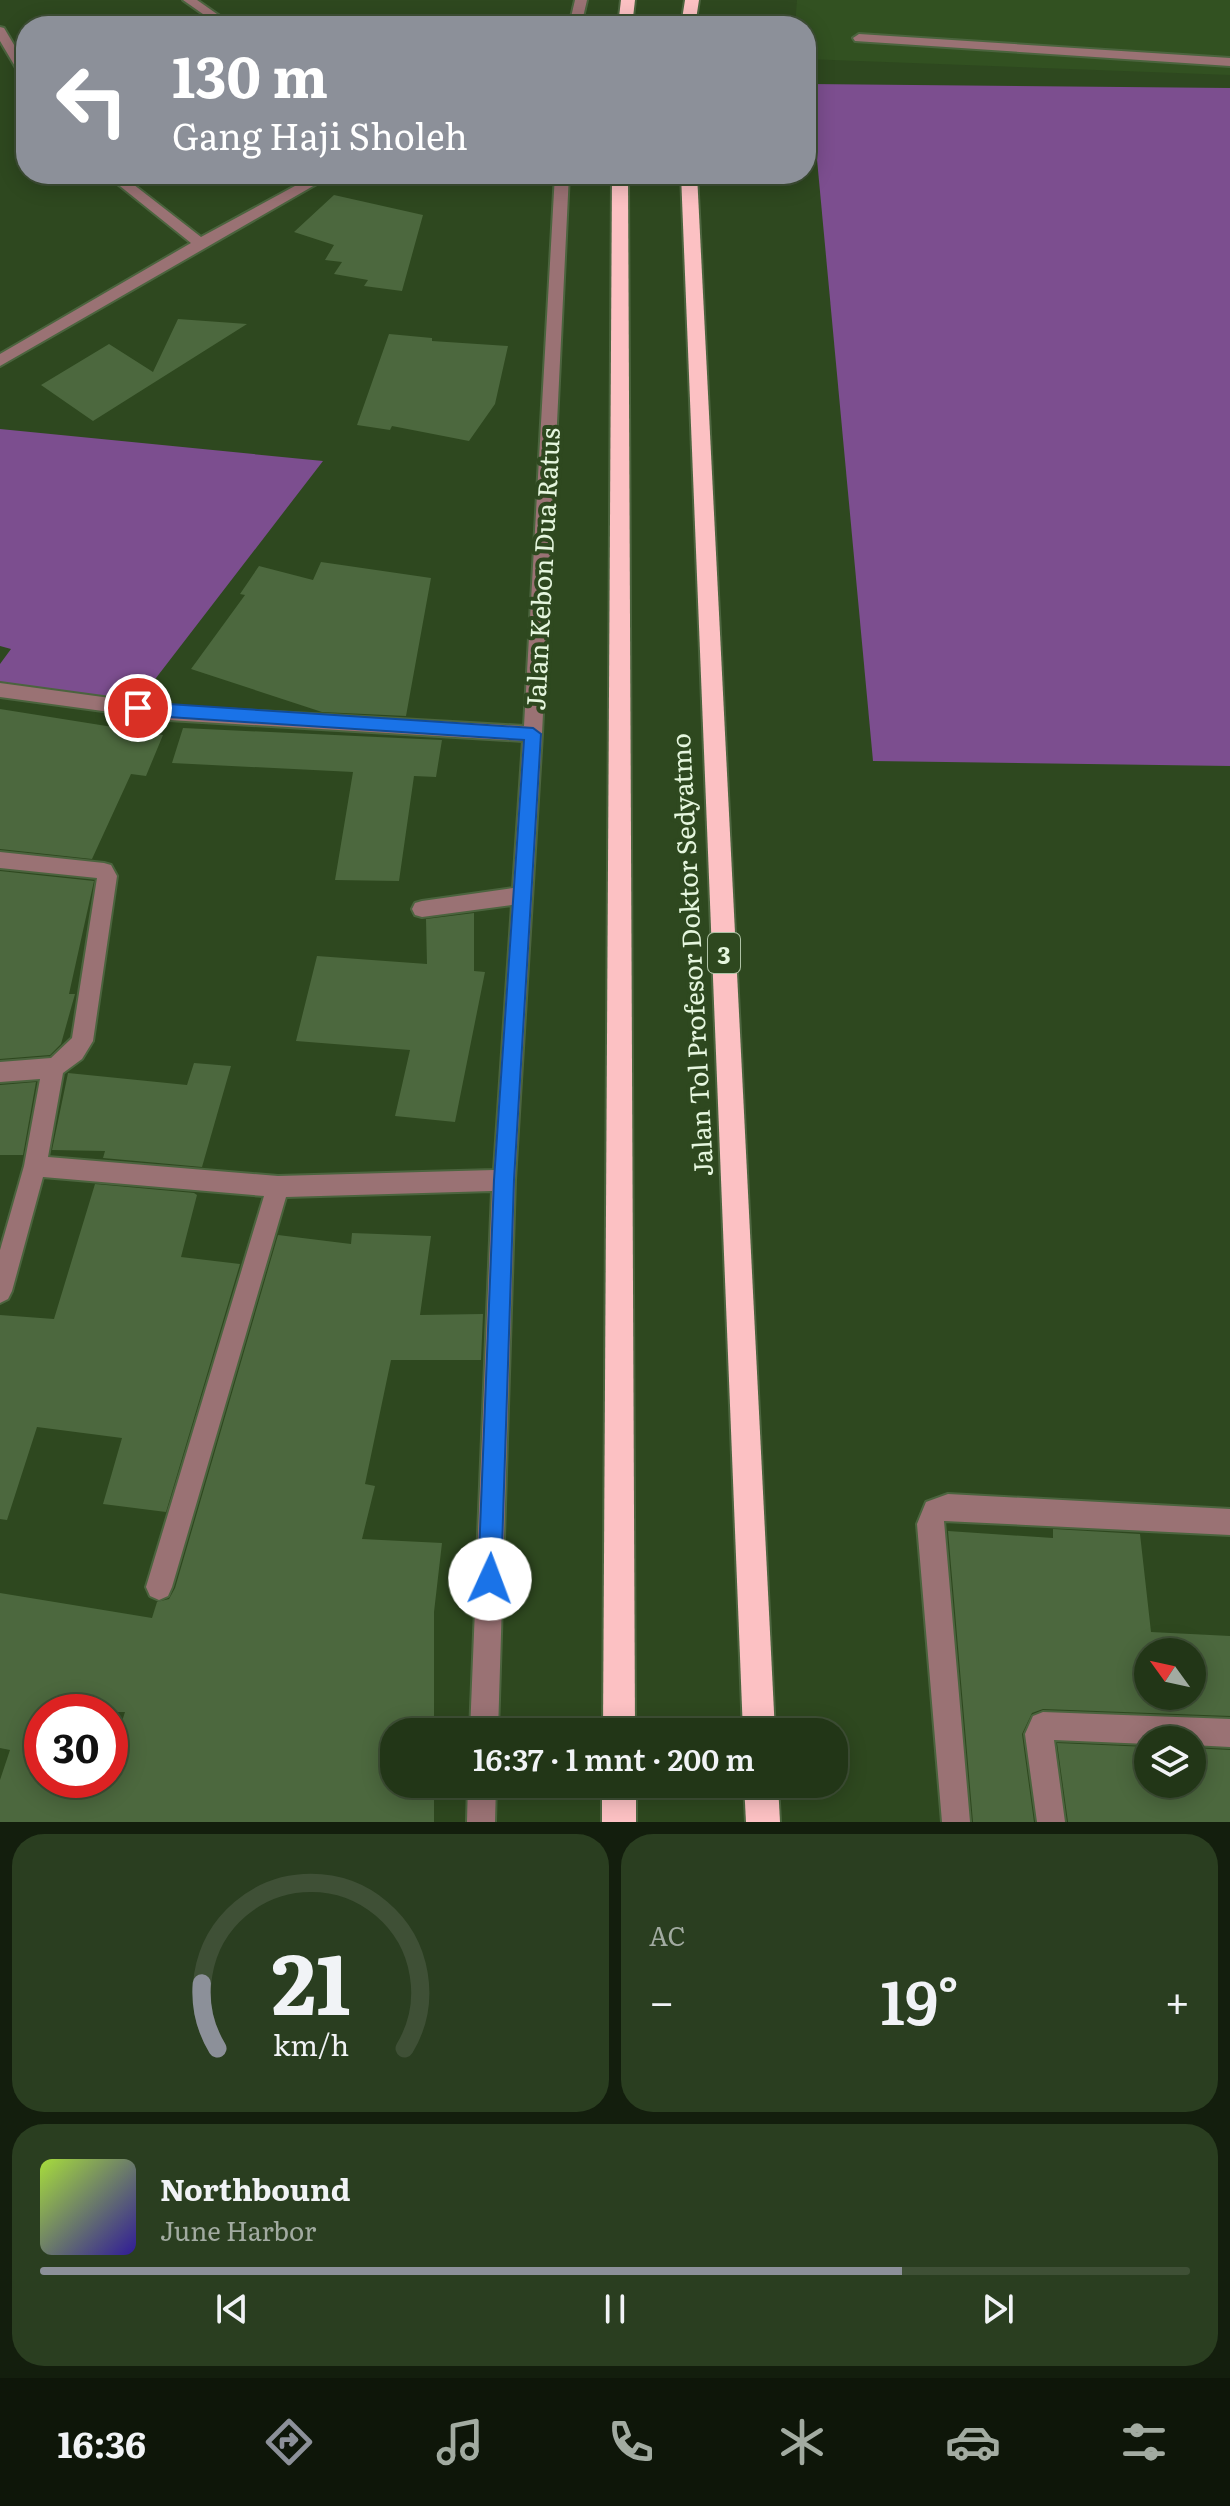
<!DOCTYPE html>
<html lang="id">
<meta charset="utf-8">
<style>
body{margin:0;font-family:Literata,serif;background:#2a3e20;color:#f1f3f6;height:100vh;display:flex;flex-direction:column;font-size:30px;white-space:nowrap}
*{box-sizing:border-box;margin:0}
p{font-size:26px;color:#a2aba1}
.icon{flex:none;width:44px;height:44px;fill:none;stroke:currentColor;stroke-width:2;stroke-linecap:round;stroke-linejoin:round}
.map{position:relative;height:1822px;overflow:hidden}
.side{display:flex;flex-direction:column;gap:12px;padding:12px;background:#131e0d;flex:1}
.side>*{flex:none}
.top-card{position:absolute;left:16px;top:16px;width:800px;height:168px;border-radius:32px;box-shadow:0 4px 20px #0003,0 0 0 2px #3f5036;background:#8c9099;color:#fff;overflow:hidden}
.needle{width:52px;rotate:303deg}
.tools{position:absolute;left:1134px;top:1638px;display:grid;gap:16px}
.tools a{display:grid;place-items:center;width:72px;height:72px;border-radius:50%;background:#223617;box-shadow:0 4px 20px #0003,0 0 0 2px #3f5036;font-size:40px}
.speed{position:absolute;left:24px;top:1694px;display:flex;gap:16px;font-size:40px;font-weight:700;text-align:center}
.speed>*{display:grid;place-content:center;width:104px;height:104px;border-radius:50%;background:#223617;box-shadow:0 4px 20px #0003,0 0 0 2px #3f5036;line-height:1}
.speed .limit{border:12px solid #d22;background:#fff;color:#111}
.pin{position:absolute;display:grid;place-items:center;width:68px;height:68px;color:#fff;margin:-34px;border:4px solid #fff;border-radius:50%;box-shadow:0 2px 8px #0007}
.me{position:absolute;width:88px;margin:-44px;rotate:2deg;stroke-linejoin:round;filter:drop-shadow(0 0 6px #0008)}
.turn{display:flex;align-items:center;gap:28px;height:168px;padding:0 24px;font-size:36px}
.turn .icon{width:104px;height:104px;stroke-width:2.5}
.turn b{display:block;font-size:56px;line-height:68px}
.big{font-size:60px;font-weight:600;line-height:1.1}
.side .tile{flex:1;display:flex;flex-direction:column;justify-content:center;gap:12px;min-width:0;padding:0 28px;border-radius:32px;background:#2a3e20}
.side .dial{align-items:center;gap:0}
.dial svg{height:208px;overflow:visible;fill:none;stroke:#3f5036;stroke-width:7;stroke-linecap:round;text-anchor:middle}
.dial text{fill:#f1f3f6;stroke:none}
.song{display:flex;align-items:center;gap:24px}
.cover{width:96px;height:96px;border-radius:12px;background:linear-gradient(135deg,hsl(80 70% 55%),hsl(250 70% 35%))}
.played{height:8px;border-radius:4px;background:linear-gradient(90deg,#8c9099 75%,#3f5036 75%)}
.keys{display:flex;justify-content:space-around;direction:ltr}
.heat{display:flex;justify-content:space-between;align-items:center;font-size:44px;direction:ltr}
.side .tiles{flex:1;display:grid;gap:12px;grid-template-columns:1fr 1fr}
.tile:last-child{grid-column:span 2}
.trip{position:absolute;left:380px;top:1718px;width:468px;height:80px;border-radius:32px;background:#223617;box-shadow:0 4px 20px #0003,0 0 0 2px #3f5036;font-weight:600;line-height:80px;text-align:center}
.menu{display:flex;height:128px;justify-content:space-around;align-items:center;background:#0e1609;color:#a2aba1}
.menu .icon{width:56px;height:56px}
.menu .current{color:#8c9099}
.menu b{font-size:36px;color:#f1f3f6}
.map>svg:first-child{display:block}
.built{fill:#325121}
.green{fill:#7c4e8f}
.building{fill:#4c683e;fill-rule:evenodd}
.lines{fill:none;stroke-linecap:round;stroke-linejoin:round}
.minor-casing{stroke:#4b643e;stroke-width:4}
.highway-casing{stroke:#4b643e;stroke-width:4}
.minor{fill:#9a7274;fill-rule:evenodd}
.highway{fill:#fcc1c3;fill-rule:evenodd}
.route{fill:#1a73e8;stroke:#114b97;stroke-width:2}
.labels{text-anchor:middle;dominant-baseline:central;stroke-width:8;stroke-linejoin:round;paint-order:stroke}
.shield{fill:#2e481f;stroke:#aec2a5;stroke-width:2}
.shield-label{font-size:24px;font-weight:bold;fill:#e5f6de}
.street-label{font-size:26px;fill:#e5f6de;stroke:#2e481f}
</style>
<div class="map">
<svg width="1230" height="1822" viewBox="0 0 1230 1822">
<rect width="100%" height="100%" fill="#2e481f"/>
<path class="built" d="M797,0h433v75l-424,-16v-33h-11z"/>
<g class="green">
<path d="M810,84l420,4v678l-357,-5z"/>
<path d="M0,429l323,32 -187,243 -136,-17v-23l11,-15 -11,-3z"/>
</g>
<g class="building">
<path d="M334,195l89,20 -21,76 -38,-5 4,-6 -34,-6 8,-12 -17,-2 9,-15 -40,-13z"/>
<path d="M178,319l69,5 -154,97 -52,-36 68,-41 44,28z"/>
<path d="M389,334l43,4v3l76,5 -13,58 -26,37 -77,-15 -2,4 -33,-5z"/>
<path d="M321,562l110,16 -25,138 -84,-4 -131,-43 54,-74 -5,-1 19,-28 54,14z"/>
<path d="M0,709l163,26 -17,41 -15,-2 -39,85 -92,-10z"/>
<path d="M183,728l259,12 -6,37 -22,-1 -15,105 -64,-1 18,-108 -181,-9z"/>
<path d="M0,871l94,10 -25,113h6l-14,50 -11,11 -50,4z"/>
<path d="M474,913v58l11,1 -30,150 -60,-6 15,-66 -114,-9 21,-85 110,8 -1,-45z"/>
<path d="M194,1063l37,3 -29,101 -99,-9 2,-7 -53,-1 16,-77 119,12z"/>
<path d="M36,1082l-13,73h-23v-70z"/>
<path d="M95,1184l99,9 3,2 -16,62 59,7 -74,248 -63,-8 19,-66 -85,-11 -30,93 -7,-1v-204l54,4z"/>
<path d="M352,1233l79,3 -11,79 63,-1 -2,46h-90l-26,124 10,2 -13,53 80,4 -8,69v120h-40v52h40v38h-434v-42l10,-30 -10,-2v-155l152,25 5,-16 12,-3 6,-11 103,-353 73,9zM42,1712h83l-15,46v22h-68z"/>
<path d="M1053,1529l87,5 11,98 79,4v80l-187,-7 -11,4 -10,21 12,88h-61l-25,-291 105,7zM1148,1652h44v44h-44z"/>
<path d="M1057,1743l91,4v37h44v-36l38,2v72h-162z"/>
</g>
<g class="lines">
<g class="minor-casing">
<g id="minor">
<path d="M183,0h14l37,26h-14z"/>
<path d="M575,0h12l-6,26h-12z"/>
<path d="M0,27l4,1 22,37v14l-4,-1 -22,-37z"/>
<path d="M859,34l371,24v8l-375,-25 -2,-3z"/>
<path d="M105,174h15l81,63 116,-63h17l-334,192v-12l191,-111z"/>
<path d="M555,174h14l-27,560 -27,446 -17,552h-28l22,-541 -206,6 -114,390 -4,9 -9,4 -9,-4 -4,-9 118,-391 -221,-19 -31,114 -4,8 -8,4v-53l24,-84 16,-87 -40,3v-20l51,-4 21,-20 25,-160 -97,-10v-16l104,11 7,2 6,11 -24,165 -11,18 -19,14 -15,84 230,19 216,-6 18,-265 -90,12 -7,-2 -3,-6 3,-6 7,-2 91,-13 10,-147 -354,-21 -169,-23v-14l169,23 355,20z"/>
<path d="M948,1494l282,15v26l-286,-14 26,301h-28l-25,-298 9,-22z"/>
<path d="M1043,1712l187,7v28l-38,-2v-5h-44v4l-94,-4 11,82h-28l-12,-88 8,-18z"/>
<path d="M468,1784h28l-1,38h-28z"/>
</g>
</g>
<g class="highway-casing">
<g id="highway">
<path d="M621,0h14l-3,26h-14z"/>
<path d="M685,0h14l-4,26h-14z"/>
<path d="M612,174h16l7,1558h-32z"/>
<path d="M681,174h16l78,1558h-32z"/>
<rect x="602" y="1784" width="34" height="38"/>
<path d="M744,1784h34l2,38h-34z"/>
</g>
</g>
<use href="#minor" class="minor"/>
<use href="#highway" class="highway"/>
</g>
<path class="route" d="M138,702l395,26 8,6 -27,446 -13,399 -3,8 -8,4 -9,-4 -3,-8 16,-399 30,-440 -386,-25 -8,-7z"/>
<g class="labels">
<rect class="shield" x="708" y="933" width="32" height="40" rx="6"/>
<g class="shield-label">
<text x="724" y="953">3</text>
</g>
<g class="street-label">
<text transform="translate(541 569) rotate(-87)">Jalan Kebon Dua Ratus</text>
<text transform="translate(690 955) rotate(-93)">Jalan Tol Profesor Doktor Sedyatmo</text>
</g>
</g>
</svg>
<div class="tools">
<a><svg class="needle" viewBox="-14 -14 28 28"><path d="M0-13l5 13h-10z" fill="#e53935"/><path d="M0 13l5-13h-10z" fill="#a2aba1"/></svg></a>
<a><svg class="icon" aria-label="layers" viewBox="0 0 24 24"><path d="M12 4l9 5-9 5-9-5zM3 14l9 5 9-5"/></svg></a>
</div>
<div class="speed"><div class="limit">30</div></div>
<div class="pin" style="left:138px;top:708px;background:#d93025"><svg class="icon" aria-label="arrive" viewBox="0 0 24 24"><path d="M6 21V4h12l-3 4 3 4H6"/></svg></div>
<svg class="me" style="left:490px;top:1579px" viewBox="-20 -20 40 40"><circle r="19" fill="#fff"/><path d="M0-13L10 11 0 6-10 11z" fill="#1a73e8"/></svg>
<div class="trip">16:37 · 1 mnt · 200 m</div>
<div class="top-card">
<div class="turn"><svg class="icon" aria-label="left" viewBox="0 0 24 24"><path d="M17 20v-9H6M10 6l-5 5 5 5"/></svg><div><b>130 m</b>Gang Haji Sholeh</div></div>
</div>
</div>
<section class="side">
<div class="tiles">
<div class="tile dial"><svg viewBox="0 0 100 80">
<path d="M14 69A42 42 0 1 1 86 69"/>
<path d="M14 69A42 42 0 0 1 8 44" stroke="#8c9099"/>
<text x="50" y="56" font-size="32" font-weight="700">21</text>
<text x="50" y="72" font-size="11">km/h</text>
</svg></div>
<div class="tile"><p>AC</p>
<div class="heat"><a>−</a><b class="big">19°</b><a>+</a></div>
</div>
<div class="tile">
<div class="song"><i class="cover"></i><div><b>Northbound</b><p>June Harbor</p></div></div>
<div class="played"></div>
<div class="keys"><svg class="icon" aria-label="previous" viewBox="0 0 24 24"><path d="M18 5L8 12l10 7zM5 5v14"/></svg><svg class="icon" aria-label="pause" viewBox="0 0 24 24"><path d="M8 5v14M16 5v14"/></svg><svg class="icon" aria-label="next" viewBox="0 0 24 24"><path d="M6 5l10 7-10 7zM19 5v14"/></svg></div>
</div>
</div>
</section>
<nav class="menu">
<b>16:36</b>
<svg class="icon current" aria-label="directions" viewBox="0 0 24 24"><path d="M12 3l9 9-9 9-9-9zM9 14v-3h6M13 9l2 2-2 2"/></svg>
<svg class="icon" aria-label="music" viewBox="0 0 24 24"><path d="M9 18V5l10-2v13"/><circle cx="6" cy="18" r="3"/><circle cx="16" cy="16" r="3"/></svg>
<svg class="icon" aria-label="phone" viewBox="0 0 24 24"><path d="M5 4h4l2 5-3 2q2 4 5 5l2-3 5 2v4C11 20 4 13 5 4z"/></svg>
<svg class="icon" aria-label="climate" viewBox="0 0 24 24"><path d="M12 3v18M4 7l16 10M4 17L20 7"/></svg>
<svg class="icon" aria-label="car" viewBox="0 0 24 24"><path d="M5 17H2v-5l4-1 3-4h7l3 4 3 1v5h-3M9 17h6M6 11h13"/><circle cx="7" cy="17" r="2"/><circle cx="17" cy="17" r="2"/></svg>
<svg class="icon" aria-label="filters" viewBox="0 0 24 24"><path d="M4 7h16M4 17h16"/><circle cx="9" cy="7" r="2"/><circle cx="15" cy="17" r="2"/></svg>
</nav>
